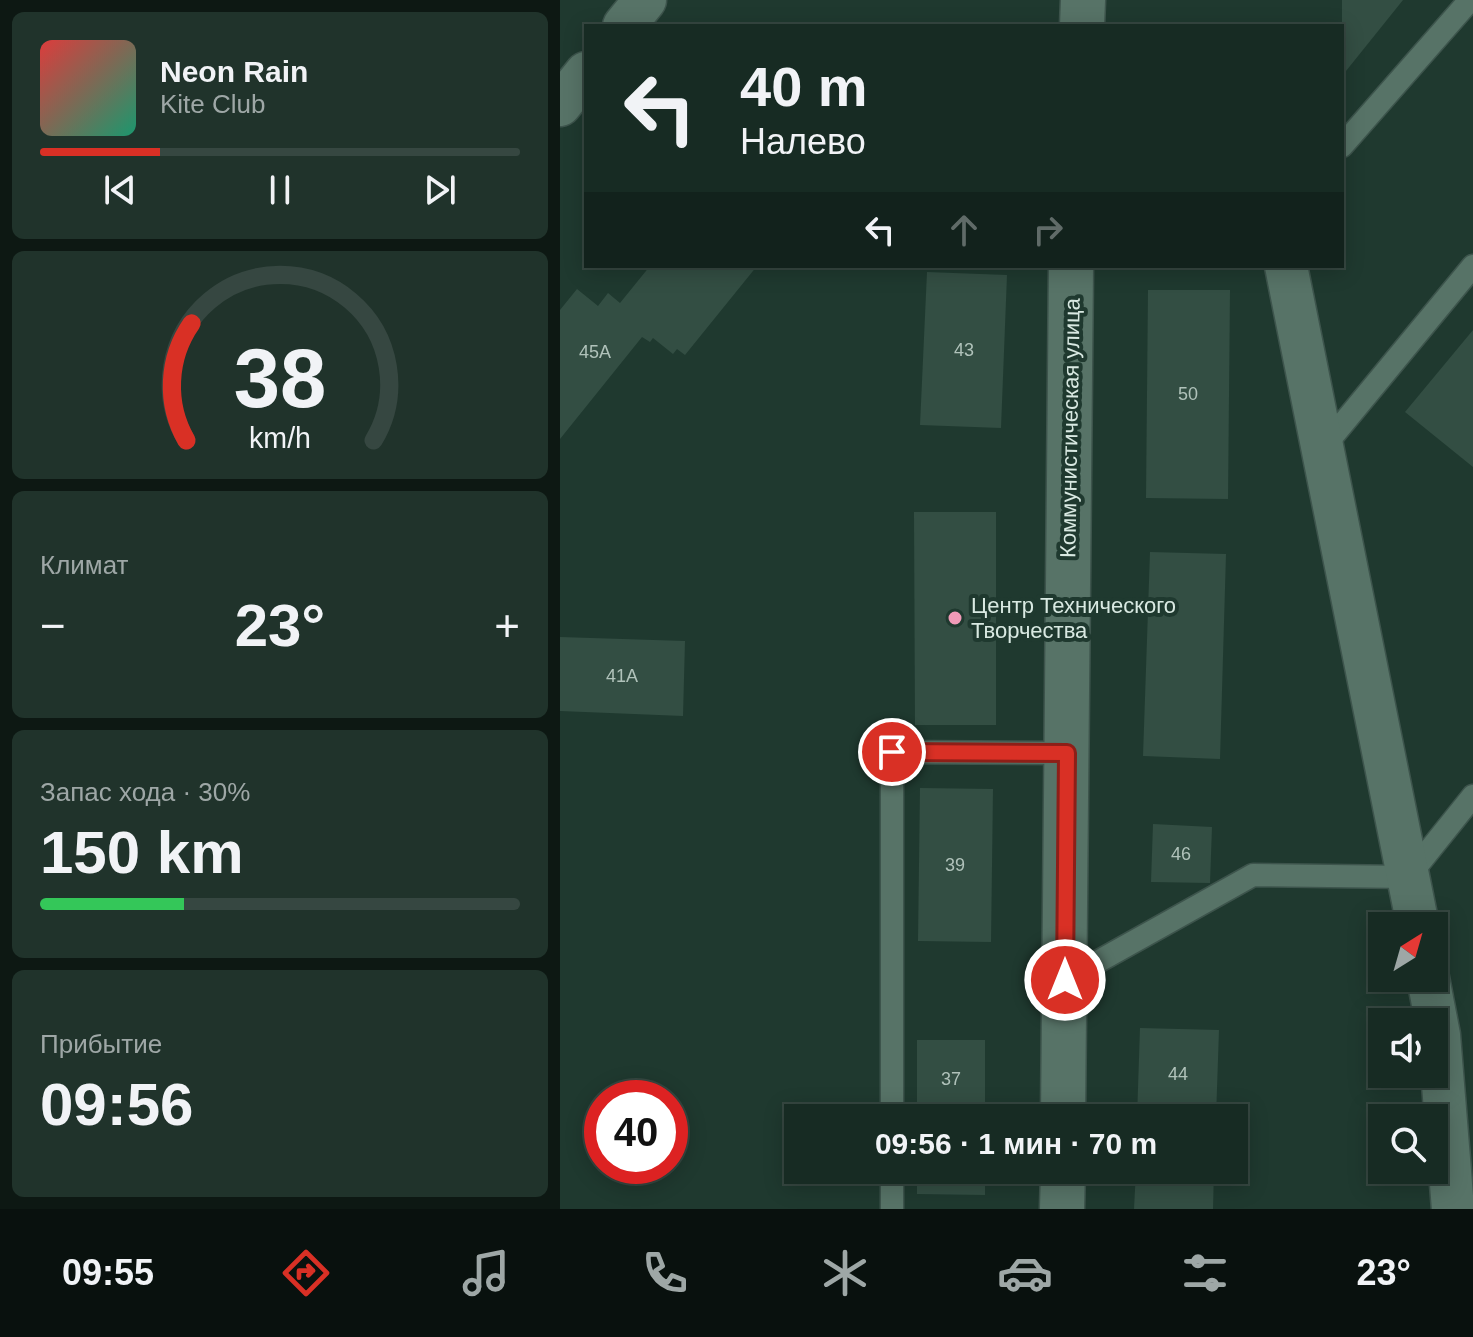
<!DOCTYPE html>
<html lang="ru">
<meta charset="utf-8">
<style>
body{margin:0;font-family:Arial,sans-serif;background:#20332b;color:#f1f3f6;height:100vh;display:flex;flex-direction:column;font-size:30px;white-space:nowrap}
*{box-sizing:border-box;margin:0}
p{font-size:26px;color:#9ea7a6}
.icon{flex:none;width:44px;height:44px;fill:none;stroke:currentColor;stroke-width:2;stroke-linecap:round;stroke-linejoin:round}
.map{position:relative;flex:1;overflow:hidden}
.details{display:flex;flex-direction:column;gap:12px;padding:12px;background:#0d1813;width:560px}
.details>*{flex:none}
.guide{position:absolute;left:24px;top:24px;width:760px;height:244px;border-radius:0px;box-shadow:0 4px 20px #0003,0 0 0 2px #364741;background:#172b23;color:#f1f3f6;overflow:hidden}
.needle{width:52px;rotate:37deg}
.tools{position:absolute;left:808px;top:912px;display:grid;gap:16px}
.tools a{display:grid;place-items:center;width:80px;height:80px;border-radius:0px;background:#172b23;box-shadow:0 4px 20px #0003,0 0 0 2px #364741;font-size:40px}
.speed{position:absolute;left:24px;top:1080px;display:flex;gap:16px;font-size:40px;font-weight:700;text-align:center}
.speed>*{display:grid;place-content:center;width:104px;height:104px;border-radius:50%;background:#172b23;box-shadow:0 4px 20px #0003,0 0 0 2px #364741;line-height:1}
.speed .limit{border:12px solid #d22;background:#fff;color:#111}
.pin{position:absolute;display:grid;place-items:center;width:68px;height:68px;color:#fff;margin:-34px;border:4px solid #fff;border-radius:50%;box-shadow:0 2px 8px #0007}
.me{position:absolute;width:88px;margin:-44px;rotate:0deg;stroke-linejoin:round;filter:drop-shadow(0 0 6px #0008)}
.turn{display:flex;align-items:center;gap:28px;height:168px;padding:0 24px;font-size:36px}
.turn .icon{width:104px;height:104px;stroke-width:2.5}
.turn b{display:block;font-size:56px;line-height:68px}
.lanes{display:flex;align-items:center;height:76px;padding:0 24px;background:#0003;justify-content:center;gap:40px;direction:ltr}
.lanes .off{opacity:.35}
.big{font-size:60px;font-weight:600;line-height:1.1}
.details .widget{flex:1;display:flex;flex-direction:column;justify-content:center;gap:12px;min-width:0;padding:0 28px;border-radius:12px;background:#20332b}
.details .dial{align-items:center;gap:0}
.dial svg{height:208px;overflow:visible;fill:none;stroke:#364741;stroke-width:7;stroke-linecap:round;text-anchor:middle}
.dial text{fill:#f1f3f6;stroke:none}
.song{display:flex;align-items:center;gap:24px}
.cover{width:96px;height:96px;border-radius:12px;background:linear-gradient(135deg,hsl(0 70% 55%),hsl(160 70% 35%))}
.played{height:8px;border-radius:4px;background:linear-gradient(90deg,#d93025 25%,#364741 25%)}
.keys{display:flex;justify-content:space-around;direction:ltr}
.heat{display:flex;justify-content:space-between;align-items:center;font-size:44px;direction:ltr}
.charge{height:12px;border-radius:6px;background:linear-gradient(90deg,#34c759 30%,#364741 0)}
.trip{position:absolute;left:224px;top:1104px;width:464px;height:80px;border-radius:0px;background:#172b23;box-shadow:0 4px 20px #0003,0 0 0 2px #364741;font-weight:600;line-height:80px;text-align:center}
.tab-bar{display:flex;height:128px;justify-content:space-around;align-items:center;background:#09110e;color:#9ea7a6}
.tab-bar .icon{width:56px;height:56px}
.tab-bar .selected{color:#d93025}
.tab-bar b{font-size:36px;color:#f1f3f6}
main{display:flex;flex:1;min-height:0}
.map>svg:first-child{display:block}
.building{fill:#334e43}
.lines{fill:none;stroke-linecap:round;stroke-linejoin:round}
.service-casing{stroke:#3d544c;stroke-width:25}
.minor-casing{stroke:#3d544c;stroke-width:45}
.tertiary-casing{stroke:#3d544c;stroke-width:47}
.service{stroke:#577367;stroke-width:22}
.minor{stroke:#577367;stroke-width:42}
.tertiary{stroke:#577367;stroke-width:44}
.route-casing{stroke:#8d1f18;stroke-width:20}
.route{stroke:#d93025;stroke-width:14}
.poi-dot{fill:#f09ab7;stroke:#1f392f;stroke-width:3}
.labels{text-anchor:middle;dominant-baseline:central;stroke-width:8;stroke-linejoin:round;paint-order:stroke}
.number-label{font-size:18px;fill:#b0c2ba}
.street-label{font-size:22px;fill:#d9e9e2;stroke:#1f392f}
.poi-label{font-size:22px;fill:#d9e9e2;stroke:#1f392f;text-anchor:start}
</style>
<main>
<section class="details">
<div class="widget">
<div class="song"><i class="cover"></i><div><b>Neon Rain</b><p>Kite Club</p></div></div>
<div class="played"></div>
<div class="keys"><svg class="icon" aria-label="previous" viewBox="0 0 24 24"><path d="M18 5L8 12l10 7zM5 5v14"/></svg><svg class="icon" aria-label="pause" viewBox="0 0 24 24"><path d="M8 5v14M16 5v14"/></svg><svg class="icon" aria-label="next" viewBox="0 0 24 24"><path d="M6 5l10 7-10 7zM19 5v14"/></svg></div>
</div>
<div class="widget dial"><svg viewBox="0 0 100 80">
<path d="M14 69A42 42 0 1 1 86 69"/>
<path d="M14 69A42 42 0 0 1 16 24" stroke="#d93025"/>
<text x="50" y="56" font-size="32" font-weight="700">38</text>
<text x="50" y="72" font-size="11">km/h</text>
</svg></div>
<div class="widget"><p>Климат</p>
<div class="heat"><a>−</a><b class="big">23°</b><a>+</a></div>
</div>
<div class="widget"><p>Запас хода · 30%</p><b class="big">150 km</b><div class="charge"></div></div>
<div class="widget"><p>Прибытие</p><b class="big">09:56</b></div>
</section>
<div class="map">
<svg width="913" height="1209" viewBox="0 0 913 1209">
<rect width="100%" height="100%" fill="#1f392f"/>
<g class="building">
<path d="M782,0h61l-61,76z"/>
<path d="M90,266h107l-72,89 -8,-6 -4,5 -20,-16 -3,4 -8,-5 -82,102v-129l17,-21 21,17 10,-13 12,10z"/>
<path d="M367,272l80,3 -6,153 -81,-3z"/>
<path d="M588,290h82l-2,209 -82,-1z"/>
<path d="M913,330v137l-68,-55z"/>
<path d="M354,512h82v213h-81z"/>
<path d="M590,552l76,2 -6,205 -77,-3z"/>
<path d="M0,637l125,4 -2,75 -123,-5z"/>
<path d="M360,788l73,1 -2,153 -73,-1z"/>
<path d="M593,824l59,3 -2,56 -59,-1z"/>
<path d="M580,1028l79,2 -3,88h-79z"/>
<rect x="357" y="1040" width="68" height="78"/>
<path d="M357,1170h68v25l-68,-1z"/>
<path d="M576,1170h78l-1,39h-79z"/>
</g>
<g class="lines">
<g class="service-casing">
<g id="service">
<path d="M782,146l128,-146"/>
<path d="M762,449l151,-183"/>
<path d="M505,980l188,-105 155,2 65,-81"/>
<path d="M332,1118v-366l175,1"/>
<path d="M332,1170v39"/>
</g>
</g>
<g class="minor-casing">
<g id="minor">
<path d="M64,26l21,-26"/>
<path d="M0,105l26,-32"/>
<path d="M726,266l132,660"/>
<path d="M868,978l11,57 14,174"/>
</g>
</g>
<g class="tertiary-casing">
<g id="tertiary">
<path d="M522,26l1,-26"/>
<path d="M503,1118l8,-852"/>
<path d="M502,1209l1,-39"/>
</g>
</g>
<use href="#service" class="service"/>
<use href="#minor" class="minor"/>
<use href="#tertiary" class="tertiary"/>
</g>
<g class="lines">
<g class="route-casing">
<path id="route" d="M332,752l175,1 -2,227"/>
</g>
<use href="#route" class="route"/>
</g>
<circle class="poi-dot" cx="395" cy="618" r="8"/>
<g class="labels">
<g class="number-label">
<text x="404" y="350">43</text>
<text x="35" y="352">45А</text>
<text x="628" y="394">50</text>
<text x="62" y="676">41А</text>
<text x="621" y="854">46</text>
<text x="395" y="865">39</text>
<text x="618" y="1074">44</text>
<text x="391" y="1079">37</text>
</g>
<g class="street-label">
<text transform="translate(510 428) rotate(-89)">Коммунистическая улица</text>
</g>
<g class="poi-label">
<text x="411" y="605">Центр Технического<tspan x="411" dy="25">Творчества</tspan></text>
</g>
</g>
</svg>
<div class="tools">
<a><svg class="needle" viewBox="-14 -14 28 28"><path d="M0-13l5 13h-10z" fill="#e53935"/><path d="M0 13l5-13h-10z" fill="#9ea7a6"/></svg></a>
<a><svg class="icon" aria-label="sound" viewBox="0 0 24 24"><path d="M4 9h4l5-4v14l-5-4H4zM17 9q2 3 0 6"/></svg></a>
<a><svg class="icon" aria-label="search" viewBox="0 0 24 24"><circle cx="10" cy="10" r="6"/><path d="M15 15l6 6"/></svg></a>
</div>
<div class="speed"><div class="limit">40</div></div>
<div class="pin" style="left:332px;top:752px;background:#d93025"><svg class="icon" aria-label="arrive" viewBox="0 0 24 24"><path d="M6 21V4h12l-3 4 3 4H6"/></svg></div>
<svg class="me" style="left:505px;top:980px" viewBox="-20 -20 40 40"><circle r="17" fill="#d93025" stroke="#fff" stroke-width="3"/><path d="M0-11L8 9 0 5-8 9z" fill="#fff"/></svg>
<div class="trip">09:56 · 1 мин · 70 m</div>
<div class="guide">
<div class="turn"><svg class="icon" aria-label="left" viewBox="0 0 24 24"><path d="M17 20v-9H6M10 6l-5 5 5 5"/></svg><div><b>40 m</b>Налево</div></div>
<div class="lanes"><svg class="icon" aria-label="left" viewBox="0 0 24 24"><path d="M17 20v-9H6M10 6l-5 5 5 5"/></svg><svg class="icon off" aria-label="ahead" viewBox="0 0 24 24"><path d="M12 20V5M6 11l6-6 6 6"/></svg><svg class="icon off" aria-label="right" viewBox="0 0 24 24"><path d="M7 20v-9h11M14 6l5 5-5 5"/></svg></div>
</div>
</div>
</main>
<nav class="tab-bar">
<b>09:55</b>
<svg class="icon selected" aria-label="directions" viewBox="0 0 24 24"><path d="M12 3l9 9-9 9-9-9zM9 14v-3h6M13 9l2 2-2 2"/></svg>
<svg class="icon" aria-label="music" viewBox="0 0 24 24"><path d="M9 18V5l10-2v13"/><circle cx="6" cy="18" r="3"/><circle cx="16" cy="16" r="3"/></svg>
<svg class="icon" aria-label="phone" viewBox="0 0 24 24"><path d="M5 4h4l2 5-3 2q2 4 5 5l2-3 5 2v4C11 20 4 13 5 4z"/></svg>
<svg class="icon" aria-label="climate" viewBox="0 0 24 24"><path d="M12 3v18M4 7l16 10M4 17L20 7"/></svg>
<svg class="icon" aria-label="car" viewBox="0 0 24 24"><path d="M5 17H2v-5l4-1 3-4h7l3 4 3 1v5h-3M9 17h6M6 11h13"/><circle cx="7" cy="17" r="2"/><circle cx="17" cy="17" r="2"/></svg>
<svg class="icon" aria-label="filters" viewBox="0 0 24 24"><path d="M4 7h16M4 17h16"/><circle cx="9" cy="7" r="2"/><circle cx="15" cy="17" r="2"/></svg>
<b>23°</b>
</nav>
